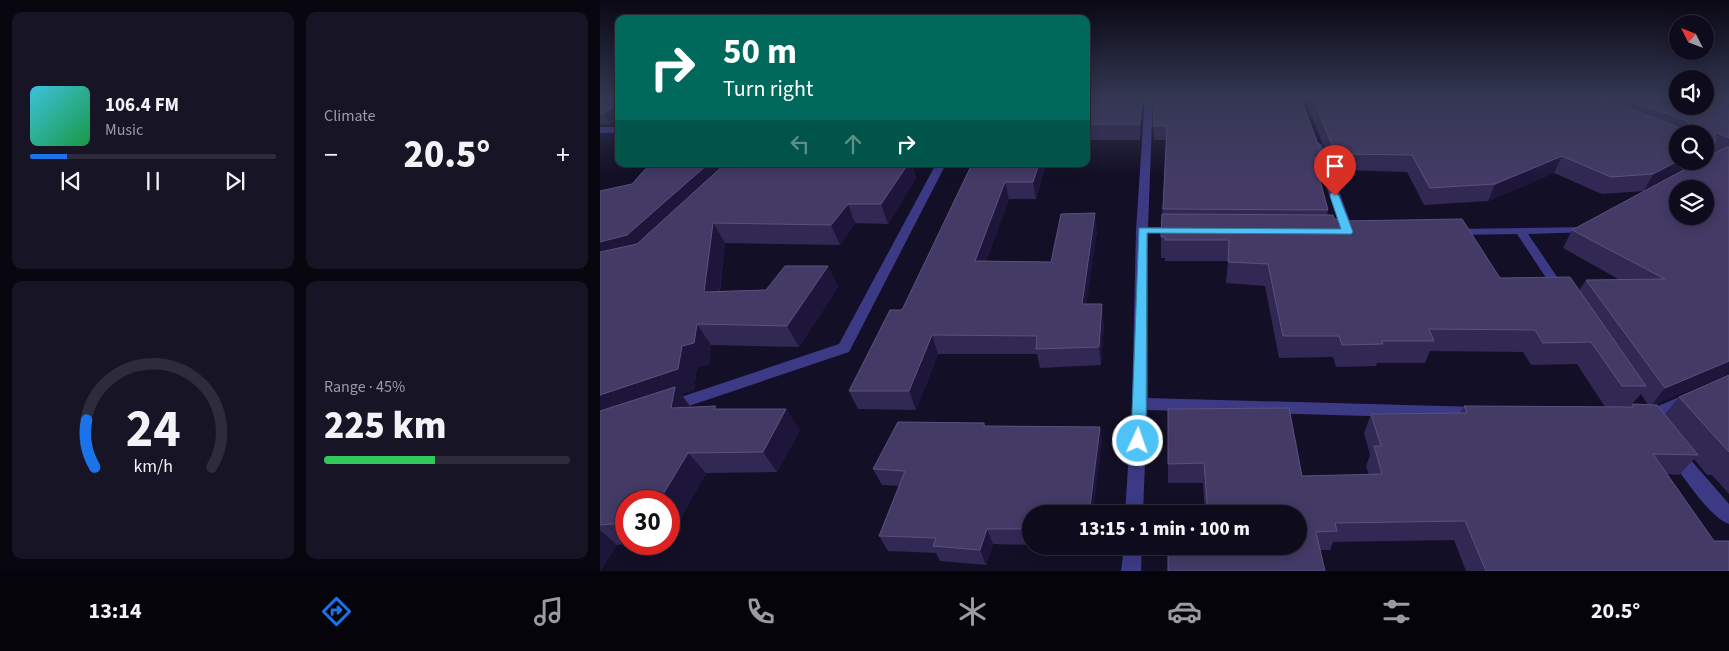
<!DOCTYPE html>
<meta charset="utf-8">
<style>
body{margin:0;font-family:"Source Sans 3",sans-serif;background:#171425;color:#f1f3f6;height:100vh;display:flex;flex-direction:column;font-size:19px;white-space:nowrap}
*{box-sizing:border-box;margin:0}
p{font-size:16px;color:#9b9ba3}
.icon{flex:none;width:28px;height:28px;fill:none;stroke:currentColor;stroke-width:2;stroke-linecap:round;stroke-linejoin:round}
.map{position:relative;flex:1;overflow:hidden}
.panel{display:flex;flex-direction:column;gap:12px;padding:12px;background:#08060f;width:600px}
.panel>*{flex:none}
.top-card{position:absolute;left:15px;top:15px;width:475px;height:152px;border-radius:10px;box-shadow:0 2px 12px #0003,0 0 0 1px #2e2b3b;background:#00695c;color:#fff;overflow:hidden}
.needle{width:32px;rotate:312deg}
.controls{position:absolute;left:1069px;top:15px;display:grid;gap:10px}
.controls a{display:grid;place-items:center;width:45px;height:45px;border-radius:50%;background:#0e0b1c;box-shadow:0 2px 12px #0003,0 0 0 1px #2e2b3b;font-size:25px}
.speed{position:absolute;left:15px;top:490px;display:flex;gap:10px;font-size:25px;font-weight:700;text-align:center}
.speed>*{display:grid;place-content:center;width:65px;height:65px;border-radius:50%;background:#0e0b1c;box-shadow:0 2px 12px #0003,0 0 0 1px #2e2b3b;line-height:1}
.speed .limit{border:8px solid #d22;background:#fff;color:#111}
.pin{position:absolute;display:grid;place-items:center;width:42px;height:42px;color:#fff;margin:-51px -21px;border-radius:50% 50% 50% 0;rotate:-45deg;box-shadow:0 0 5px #0007}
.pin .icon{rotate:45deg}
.me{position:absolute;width:55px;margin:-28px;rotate:3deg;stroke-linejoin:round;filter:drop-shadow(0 0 4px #0008)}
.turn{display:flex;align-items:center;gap:18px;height:105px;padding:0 25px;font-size:22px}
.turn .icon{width:65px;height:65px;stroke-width:2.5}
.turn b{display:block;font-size:35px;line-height:42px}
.lanes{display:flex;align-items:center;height:48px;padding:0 25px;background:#0003;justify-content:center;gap:25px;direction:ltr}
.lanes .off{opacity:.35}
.big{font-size:38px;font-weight:800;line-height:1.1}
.panel .widget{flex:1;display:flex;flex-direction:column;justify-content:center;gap:8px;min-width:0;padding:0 18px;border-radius:10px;background:#171425}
.panel .dial{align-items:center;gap:0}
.dial svg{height:130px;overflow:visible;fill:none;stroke:#2e2b3b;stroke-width:7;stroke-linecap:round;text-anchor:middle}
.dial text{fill:#f1f3f6;stroke:none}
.song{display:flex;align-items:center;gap:15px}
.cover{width:60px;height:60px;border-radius:8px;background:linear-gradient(135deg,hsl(190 70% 55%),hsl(140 70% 35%))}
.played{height:5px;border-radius:2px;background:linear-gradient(90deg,#1a73e8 15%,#2e2b3b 15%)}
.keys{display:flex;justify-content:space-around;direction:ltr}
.heat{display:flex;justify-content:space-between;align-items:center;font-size:28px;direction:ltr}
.charge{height:8px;border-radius:4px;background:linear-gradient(90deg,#34c759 45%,#2e2b3b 0)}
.panel .tiles{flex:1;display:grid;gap:12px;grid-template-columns:repeat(2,1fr)}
.trip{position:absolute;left:422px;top:505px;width:285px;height:50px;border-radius:25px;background:#0e0b1c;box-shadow:0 2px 12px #0003,0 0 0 1px #2e2b3b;font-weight:800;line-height:50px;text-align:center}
.tabs{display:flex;height:80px;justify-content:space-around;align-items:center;background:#06040b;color:#9b9ba3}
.tabs .icon{width:35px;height:35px}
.tabs .active{color:#1a73e8}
.tabs b{font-size:22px;color:#f1f3f6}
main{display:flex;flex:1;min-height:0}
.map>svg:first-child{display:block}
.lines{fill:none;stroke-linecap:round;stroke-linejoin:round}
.minor{fill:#3d3a85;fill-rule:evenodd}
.wall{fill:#312854;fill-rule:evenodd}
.shaded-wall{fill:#1d163a}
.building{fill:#433a66;stroke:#5a527e;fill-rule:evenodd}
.route{fill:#4fc3f7;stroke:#337fa1}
</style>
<main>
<section class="panel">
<div class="tiles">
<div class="widget">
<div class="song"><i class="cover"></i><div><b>106.4 FM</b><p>Music</p></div></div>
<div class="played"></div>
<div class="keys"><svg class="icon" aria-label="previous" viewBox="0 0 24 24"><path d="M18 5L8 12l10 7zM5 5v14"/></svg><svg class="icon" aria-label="pause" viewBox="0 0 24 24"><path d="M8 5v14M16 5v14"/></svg><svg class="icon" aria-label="next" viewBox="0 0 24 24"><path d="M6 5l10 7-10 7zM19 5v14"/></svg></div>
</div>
<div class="widget"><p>Climate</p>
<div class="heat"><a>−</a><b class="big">20.5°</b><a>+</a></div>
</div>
<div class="widget dial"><svg viewBox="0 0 100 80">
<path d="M14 69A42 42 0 1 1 86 69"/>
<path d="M14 69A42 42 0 0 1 9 40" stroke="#1a73e8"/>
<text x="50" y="56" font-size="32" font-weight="700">24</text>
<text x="50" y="72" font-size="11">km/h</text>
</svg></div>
<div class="widget"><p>Range · 45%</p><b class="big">225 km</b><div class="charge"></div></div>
</div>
</section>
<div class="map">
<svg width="1129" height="571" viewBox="0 0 1129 571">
<rect width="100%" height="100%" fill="#130f26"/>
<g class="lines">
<g class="minor">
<path d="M545,96h8l-5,131h29l6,3 -6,3h-29v165l330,9 5,2 3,4 -3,4 -5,2 -331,-9 -4,104h-18l7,-110 4,-174z"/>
<rect x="0" y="127" width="19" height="6"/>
<path d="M717,142l5,3 32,87 -2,2 -4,1 -6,-3 -30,-87z"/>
<path d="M1105,150l24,10v6l-24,-10z"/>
<path d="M336,164h10l-97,188 -178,60 -5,-2 -3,-4 3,-4 173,-58z"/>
<path d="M987,227l4,1 2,2 -2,2 -63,2 38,56 -6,4 -4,-1 -39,-59 -62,1 -6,-3 6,-3z"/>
<path d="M1086,394l5,2 3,4 -3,4 -39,17 -5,2 -5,-2 -3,-4 3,-4z"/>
<path d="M1077,449l6,2 46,53v20c-20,-7 -44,-46 -58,-63l-2,-5 2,-5z"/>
<path d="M524,546h18l-1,25h-20z"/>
</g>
</g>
<g class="wall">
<path d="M0,96h19v22l-8,6 -11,1z"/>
<path d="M486,96h58l-2,5 -2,39h-54z"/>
<path d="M700,96l23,62 -3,15h-2l10,37 -1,5 7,4 9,2 157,57 79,13 7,-11h34l-57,-32 9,-18 144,-77 -6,-3 -5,8v-24l-61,57 -42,3 -48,-21 -66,28 -64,4 -17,-33 -64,-2 -1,3h-8l-30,-77h425v276l-1,2 -74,31 11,9 14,-17 50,-22v119l-17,-19h-5l-13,-16 -15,16 -12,-1 62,97h-263l-12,-31 -121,2 -3,8h-10l-21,-36h-94l-2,-31h-35v-74l134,67 67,-1 -3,-9 4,-11 -6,-22 7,-19 89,-1 4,-7 141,1 -28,-43 -46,1 -8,-13 -93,-1 -5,12h-48l-1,3 -40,1 -3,-10 -54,1 -14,-72 -39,-3 2,-22h-63v-3h-4v-21l5,-97h-12l-1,-14zM1041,394l7,11 -16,-1z"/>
<path d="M50,164h262l4,14 -28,46 -33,-1 -15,22 -115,-2 -5,48 46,-1 62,-24 10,21 -39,60 -88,-2 -2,19 -12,3 -3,23 -13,4 10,13 28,2 81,21 -23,42 -71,1 -37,66v-38h-43v43h5l-14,1 -17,26v-380l32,-7z"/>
<path d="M372,164h74l-10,35h-27l-23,62 65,1 46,-31 -11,73 18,19 -3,42 -61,3 -3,-14h-99l-22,56 -58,-1 -9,-18 53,-81z"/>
<path d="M384,423l1,3 115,1 2,16 -71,71v31l-38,-1 -7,21 -46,-4 -4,-8 -48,-2 -9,-15 20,-50 -17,-1 -9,-16z"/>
</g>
<g class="shaded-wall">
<path d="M542,96v14l-2,30v-16z"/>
<path d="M19,102v16l-8,6 -7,-10z"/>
<path d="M1110,143l-5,9v-6z"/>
<path d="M962,156l-8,17 -66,28 7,-17z"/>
<path d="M1078,161h19l-53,30 9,-17z"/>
<path d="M108,164h31l-98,91 -41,10v-23z"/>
<path d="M308,164h4l4,14 -28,46 -7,-20z"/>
<path d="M439,164h7l-10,35 -3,-17z"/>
<path d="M405,182l4,17 -29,80 -5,-18z"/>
<path d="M248,204l7,19 -15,22 -9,-20z"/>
<path d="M495,213l2,18 -13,92 -2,-19z"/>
<path d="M113,223l12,20 -8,69 -13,-20z"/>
<path d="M228,266l10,21 -39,60 -12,-21z"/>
<path d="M502,304l2,19 -3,42 -2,-18z"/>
<path d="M97,324l14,21 -2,19 -12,3 -3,23 -13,4 10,14 -91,14v-27z"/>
<path d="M332,335l6,19 -22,56 -7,-19z"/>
<path d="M1129,361v11l-1,2 -78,33 15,-19z"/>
<path d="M186,409l14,21 -23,42 -14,-20z"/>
<path d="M500,427l2,16 -9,71h-4z"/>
<path d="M88,453l18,20 -37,66v-38h-10z"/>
<path d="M387,529l6,15 -7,21 -6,-15z"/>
<path d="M0,530l17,15 -17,26z"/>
</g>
<g class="building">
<path d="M0,96h19v6l-15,12h-4z"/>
<path d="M486,96h56l-2,28h-54z"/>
<path d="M555,96h145l23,62h-9l14,52 -165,-1 4,-83h-14z"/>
<path d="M712,96h285l90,35 2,-2 -1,-8 -69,-25h59v10h27v-10h24v42l-14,-6v11h-5l-5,3v-12h-27v27l-25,13 -42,3 -49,-21 -67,28 -65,4 -18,-33 -68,-1 2,2 -9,1z"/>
<path d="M1127,147h2v214l-64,27 -79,-108 79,-1 -93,-49 128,-69h5v-3zM1078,189h27v27h-27z"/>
<path d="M50,164h58l-81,71 -27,7v-51l32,-7z"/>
<path d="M125,164h183l-27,40h-33l-17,21 -118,-2 -9,69 62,-2 19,-24h43l-41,60 -90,-2 -3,19 -12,3 -4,23 -78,26v-143l37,-8z"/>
<path d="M372,164h67l-6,18h-28l-30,79 76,1 10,-48 34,-1 -13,91h20l-3,43 -63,2 1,-13 -105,-1 -23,56h-60l41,-81h12z"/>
<path d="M562,214l171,1 1,4h9v2l119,-2 38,59 70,-1 76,109h-24l-31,-44 -48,1 -8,-13 -106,-1 5,12h-52l1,3 -41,1 -3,-9h-56l-15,-72 -40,-2 1,-22h-64v-3h-4z"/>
<path d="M1129,375v77l-50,-55z"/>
<path d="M75,387l-4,21 45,-2 -2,3h72l-23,43 -75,1 -29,48h-33v22l-26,2v-114z"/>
<path d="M1032,404l25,1 41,50 -45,-1 61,87h15v30h-243l-21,-50 -130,2 2,8 -21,1 9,39h-157v-25h131v-32h-91l-4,-51 -36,1v-55l121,-1 13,68 80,-2 -8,-28h7l-10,-32 96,-1 -3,-7 170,1z"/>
<path d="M298,422l86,1v3l116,1 -11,87h-58v15h-44l-7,21 -47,-4 3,-8 -57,-2 26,-65 -32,-2z"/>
</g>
<linearGradient id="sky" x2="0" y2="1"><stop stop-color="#0a0815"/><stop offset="0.55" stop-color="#333752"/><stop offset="1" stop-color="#333752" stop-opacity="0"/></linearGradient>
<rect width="1129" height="176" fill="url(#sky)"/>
<path class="route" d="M731,193h4l4,3 14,36 -2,2 -204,-1 -1,208 -2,4 -6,2 -5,-2 -2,-4 8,-213 202,1 -11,-33z"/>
</svg>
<div class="controls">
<a><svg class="needle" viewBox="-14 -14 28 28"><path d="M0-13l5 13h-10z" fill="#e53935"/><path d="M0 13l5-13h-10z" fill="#9b9ba3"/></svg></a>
<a><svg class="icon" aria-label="sound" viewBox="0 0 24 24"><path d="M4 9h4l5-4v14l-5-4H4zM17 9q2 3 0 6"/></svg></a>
<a><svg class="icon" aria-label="search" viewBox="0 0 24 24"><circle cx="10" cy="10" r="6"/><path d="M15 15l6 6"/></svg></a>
<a><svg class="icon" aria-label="layers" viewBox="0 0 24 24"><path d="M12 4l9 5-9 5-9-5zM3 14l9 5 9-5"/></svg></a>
</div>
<div class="speed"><div class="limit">30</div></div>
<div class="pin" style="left:735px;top:196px;background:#d93025"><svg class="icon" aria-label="arrive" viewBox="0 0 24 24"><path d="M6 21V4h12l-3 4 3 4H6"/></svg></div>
<svg class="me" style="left:538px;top:441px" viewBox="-20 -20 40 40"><circle r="17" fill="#4fc3f7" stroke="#fff" stroke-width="3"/><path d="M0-11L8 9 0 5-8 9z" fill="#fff"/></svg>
<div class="trip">13:15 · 1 min · 100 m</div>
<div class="top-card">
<div class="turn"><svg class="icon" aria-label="right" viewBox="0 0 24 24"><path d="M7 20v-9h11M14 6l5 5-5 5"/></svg><div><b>50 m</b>Turn right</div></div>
<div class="lanes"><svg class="icon off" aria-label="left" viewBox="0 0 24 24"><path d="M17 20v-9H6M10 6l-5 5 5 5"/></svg><svg class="icon off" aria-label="ahead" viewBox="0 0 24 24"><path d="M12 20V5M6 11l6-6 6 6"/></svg><svg class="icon" aria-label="right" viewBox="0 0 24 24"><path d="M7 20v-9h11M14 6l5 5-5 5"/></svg></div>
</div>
</div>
</main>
<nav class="tabs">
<b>13:14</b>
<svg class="icon active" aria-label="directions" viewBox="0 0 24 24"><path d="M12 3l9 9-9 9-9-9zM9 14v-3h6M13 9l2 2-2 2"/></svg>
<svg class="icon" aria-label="music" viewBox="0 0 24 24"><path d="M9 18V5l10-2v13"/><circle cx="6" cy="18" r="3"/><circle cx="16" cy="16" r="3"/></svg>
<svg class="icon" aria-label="phone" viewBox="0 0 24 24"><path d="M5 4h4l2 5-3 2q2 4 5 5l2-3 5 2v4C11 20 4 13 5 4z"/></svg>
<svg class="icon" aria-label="climate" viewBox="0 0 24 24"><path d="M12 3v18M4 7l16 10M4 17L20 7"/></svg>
<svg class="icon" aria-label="car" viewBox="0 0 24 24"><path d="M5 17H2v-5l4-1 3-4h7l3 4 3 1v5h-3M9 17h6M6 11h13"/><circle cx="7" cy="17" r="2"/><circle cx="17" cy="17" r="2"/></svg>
<svg class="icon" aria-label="filters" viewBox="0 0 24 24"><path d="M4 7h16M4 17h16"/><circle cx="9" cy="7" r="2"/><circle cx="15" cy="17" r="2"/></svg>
<b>20.5°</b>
</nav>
